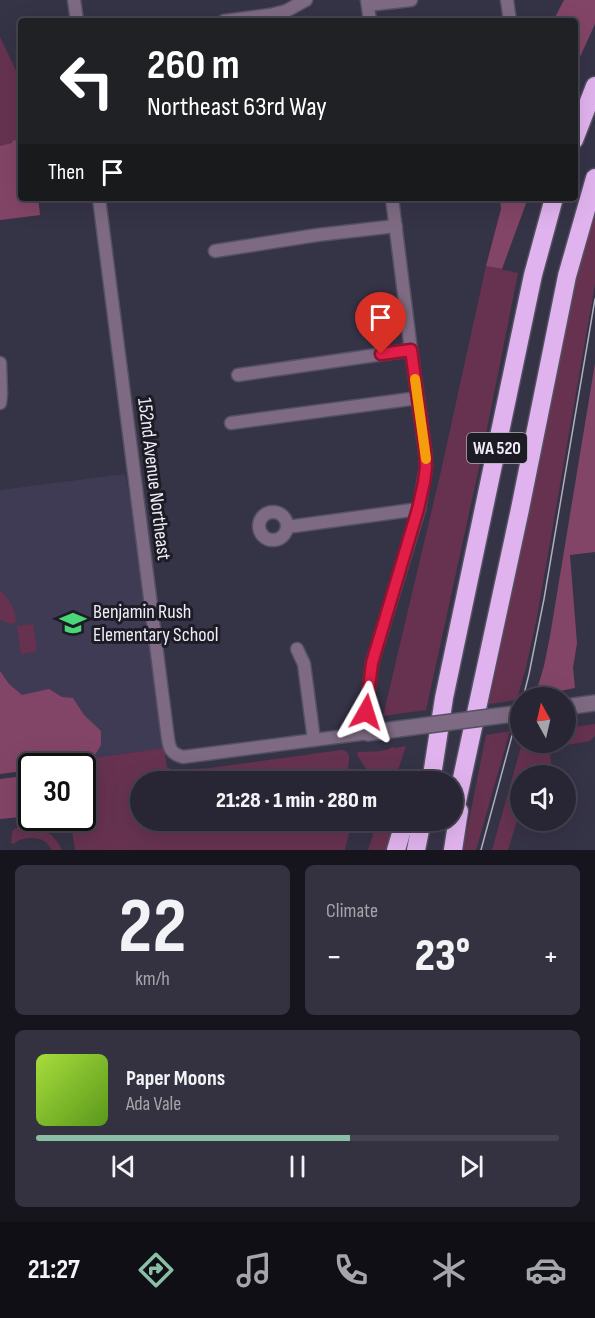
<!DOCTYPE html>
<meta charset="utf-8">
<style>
body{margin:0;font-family:"Sofia Sans Condensed",sans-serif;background:#343240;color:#f1f3f6;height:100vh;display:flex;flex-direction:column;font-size:22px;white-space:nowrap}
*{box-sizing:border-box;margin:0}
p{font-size:20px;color:#a5a5ac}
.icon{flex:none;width:33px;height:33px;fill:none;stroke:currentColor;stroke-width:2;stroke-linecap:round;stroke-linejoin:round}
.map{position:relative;height:850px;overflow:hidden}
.drawer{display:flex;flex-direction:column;gap:15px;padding:15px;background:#16151d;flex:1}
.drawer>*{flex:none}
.top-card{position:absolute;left:18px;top:18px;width:560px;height:183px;border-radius:6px;box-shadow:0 6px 24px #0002,0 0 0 2px #44434f;background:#202124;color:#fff;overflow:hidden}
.needle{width:39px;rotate:352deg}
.tools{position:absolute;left:510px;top:687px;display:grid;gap:12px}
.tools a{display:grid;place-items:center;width:66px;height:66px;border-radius:50%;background:#282634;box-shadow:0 6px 24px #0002,0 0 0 2px #44434f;font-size:30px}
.speed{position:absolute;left:18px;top:753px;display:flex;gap:12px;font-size:30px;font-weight:700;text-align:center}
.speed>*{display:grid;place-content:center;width:78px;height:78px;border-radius:50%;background:#282634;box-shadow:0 6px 24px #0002,0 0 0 2px #44434f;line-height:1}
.speed .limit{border:3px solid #111;border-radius:9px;background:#fff;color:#111}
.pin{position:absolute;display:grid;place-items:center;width:51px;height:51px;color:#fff;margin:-62px -26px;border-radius:50% 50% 50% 0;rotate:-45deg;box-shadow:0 0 6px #0007}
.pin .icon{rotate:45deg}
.me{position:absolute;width:66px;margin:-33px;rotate:6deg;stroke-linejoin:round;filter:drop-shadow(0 0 4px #0008)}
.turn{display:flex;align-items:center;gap:21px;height:126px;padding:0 30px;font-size:27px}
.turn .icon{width:78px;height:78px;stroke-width:2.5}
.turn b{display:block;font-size:42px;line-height:51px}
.then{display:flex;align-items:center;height:57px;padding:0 30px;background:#0003;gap:12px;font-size:22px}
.big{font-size:45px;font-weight:800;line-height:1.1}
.drawer .tile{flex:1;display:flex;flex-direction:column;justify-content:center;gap:9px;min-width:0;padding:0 21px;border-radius:9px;background:#343240}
.drawer .dial{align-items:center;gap:0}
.dial b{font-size:78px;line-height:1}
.song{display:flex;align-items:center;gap:18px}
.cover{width:72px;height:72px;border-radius:9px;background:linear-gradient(135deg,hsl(80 70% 55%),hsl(90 70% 35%))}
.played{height:6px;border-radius:3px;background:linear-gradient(90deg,#8abfa5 60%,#44434f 60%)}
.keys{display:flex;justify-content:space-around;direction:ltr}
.heat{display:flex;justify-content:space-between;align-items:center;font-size:33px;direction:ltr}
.drawer .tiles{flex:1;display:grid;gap:15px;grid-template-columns:1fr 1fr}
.tile:last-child{grid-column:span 2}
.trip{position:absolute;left:130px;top:771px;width:333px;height:60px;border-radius:30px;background:#282634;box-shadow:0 6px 24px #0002,0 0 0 2px #44434f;font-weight:800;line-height:60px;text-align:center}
.menu{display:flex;height:96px;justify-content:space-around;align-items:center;background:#100f15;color:#a5a5ac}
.menu .icon{width:42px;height:42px}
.menu .active{color:#8abfa5}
.menu b{font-size:27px;color:#f1f3f6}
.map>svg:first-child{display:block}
.built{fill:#3f3b55}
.green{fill:#663250}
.forest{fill:#834567}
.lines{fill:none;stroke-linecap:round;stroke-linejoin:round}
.minor-casing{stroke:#535163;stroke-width:15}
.tertiary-casing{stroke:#535163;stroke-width:18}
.motorway-casing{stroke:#535163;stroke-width:21}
.minor{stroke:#7e6b83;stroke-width:12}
.tertiary{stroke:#7e6b83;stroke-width:15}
.motorway{stroke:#e1b3ee;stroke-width:18}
.tram{stroke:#b0afbd;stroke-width:1.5}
.tertiary-bridge-casing{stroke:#535163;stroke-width:18;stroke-linecap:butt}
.tertiary-bridge{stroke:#7e6b83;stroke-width:15}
.route-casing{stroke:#92132f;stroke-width:15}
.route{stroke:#e11d48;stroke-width:10}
.slow{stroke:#f59e0b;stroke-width:10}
.labels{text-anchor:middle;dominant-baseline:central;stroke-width:6;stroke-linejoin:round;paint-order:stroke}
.shield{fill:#1d1c25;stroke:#afaeb9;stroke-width:1.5}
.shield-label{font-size:18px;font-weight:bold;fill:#eeedf9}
.street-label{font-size:20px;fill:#eeedf9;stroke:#1d1c25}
.poi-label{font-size:20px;fill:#eeedf9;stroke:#1d1c25;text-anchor:start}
</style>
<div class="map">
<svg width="595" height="850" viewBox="0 0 595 850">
<rect width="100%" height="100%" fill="#353346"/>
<path class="built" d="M125,474l5,24 34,250 -71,10 -24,8h-37l-1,4 -31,4v-284z"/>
<g class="green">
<path d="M0,37l19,40 2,12v109h17l2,17 -40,5z"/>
<path d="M595,208v76l-58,333 -11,50 -9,33 -28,4 84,-411z"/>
<path d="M486,266l32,7 -36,181 -56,256 -43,6 58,-245z"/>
<path d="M0,591c11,9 15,18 16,32l-5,1 -11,-4z"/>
<path d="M33,624l4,27 -16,3 -4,-28z"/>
<path d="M595,724v12l-5,5 -41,7 4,27 -33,1v36l-4,1 1,8 -9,29h-16l30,-107 44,-1v-14z"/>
<path d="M510,731l-34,119h-13l23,-115z"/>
<path d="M406,746l-8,24 -6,11h-18l-17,-26 1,-3c12,-1 24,1 35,-5l2,1z"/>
<path d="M164,748l3,19 6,3 37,-2 131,-18c11,1 8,10 7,18l5,2 3,11 -215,1v38l211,1 -7,29h-270l-5,-32h12v-52h-13l24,-8z"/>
<path d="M377,821h20l-7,29h-22z"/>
<path d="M26,827c17,0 29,7 36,23h-10c-8,-15 -26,-15 -39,-6l-2,-1 1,-12 4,-3z"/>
</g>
<g class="forest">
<path d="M564,0h31v24l-20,44 -1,-47h-21z"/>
<path d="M13,140l8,2v56h17l2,17 -40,5v-74l12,-3z"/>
<path d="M500,198h28l-26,71 -16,-3 15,-57z"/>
<path d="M595,363v189l-25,3 7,88 -4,25 2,20 -40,8 9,-30 6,-30z"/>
<path d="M0,671l9,13 13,11 27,-6 13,8 11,1 11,17 17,16v14l-8,13 -24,8h-37l-1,4 -31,4z"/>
<path d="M31,775v41l-31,3v-40z"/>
</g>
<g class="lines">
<g class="minor-casing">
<g id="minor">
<path d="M74,0l3,21"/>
<path d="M367,0l3,21"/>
<path d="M507,0l3,21"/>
<path d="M368,5l43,-5"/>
<path d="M224,21l46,-6 16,-4 20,-11"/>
<path d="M99,198l68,533c2,14 1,22 16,26l185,-24 -2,-21 6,-49 47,-154 7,-42 -1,-17 -14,-100 -19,-152"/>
<path d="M215,251l102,-16 79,-9"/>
<path d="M0,363l1,31 -1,9"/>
<path d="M238,375l173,-25"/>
<path d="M231,423l187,-25"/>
<circle cx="273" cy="526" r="14"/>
<path d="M287,527l132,-18"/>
<path d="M297,649l7,15 10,76"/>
</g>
</g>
<g class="tertiary-casing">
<g id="tertiary">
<path d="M566,707l29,-4"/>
<path d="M368,733l30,-4"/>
</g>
</g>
<g class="motorway-casing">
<g id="motorway">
<path d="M574,140l21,-54"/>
<path d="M431,782l13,-84 89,-423 21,-77"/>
<path d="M453,820l67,-311 47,-233 28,-98"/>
<path d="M396,850l9,-30"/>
<path d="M416,850l6,-30"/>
<path d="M453,850l6,-39"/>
</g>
</g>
<use href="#minor" class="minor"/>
<use href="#tertiary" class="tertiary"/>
<use href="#motorway" class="motorway"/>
<g class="tram">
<path d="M523,698l6,-24 15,-75 51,-300"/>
<path d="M481,850l39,-144"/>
</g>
<g class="tertiary-bridge-casing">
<path id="tertiary-bridge" d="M398,729l122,-16"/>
</g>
<use href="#tertiary-bridge" class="tertiary-bridge"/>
</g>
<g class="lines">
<g class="route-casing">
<path id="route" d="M366,712l6,-49 46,-154 6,-27 2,-15 -1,-17 -14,-100 -30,4"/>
</g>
<use href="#route" class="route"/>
<path class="slow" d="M415,379l11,80"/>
</g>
<defs>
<g id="school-bare" transform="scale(2.07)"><path d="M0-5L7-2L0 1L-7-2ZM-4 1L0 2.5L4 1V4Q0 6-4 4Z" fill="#4ad777" stroke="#1d1c25" stroke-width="2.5" paint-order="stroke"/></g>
</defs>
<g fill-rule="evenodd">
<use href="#school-bare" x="73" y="623"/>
</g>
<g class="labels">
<rect class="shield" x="467" y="433" width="60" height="30" rx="4.5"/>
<g class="shield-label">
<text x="497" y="448">WA 520</text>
</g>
<g class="street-label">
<text transform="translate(154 479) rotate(83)">152nd Avenue Northeast</text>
</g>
<g class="poi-label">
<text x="93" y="612">Benjamin Rush<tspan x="93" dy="23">Elementary School</tspan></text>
</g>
</g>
</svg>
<div class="tools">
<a><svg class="needle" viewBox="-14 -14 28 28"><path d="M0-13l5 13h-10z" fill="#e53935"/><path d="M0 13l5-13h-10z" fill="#a5a5ac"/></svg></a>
<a><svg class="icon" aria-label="sound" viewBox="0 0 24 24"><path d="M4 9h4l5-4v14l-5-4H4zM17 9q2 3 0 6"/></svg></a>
</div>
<div class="speed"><div class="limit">30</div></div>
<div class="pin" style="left:381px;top:354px;background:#d93025"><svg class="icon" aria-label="arrive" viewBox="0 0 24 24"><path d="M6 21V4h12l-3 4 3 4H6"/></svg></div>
<svg class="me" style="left:366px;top:712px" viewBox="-20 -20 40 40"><path d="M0-17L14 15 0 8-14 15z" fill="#e11d48" stroke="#fff" stroke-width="4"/></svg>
<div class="trip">21:28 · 1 min · 280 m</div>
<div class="top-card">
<div class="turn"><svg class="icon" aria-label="left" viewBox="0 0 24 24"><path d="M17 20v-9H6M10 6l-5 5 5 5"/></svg><div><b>260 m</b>Northeast 63rd Way</div></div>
<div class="then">Then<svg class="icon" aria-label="arrive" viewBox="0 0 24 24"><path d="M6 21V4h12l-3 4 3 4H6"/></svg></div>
</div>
</div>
<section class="drawer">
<div class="tiles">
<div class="tile dial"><b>22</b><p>km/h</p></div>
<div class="tile"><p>Climate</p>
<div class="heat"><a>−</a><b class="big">23°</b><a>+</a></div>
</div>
<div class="tile">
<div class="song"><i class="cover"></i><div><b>Paper Moons</b><p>Ada Vale</p></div></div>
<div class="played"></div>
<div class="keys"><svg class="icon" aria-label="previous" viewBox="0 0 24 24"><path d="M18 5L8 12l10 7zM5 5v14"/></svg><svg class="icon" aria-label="pause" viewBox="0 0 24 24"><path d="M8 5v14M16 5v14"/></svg><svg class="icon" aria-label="next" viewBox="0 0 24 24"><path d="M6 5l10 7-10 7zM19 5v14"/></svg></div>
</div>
</div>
</section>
<nav class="menu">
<b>21:27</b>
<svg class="icon active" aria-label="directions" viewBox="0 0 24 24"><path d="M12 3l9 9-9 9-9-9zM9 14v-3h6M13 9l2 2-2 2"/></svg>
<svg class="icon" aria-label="music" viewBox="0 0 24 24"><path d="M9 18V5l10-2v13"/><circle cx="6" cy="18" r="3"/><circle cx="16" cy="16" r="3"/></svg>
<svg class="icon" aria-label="phone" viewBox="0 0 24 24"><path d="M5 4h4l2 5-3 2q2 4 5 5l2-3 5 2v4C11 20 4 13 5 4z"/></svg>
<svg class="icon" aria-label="climate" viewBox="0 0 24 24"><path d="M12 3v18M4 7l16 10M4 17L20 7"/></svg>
<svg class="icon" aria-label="car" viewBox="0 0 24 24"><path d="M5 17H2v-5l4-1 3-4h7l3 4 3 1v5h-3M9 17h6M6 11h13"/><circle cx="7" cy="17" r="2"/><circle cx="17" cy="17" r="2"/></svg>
</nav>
